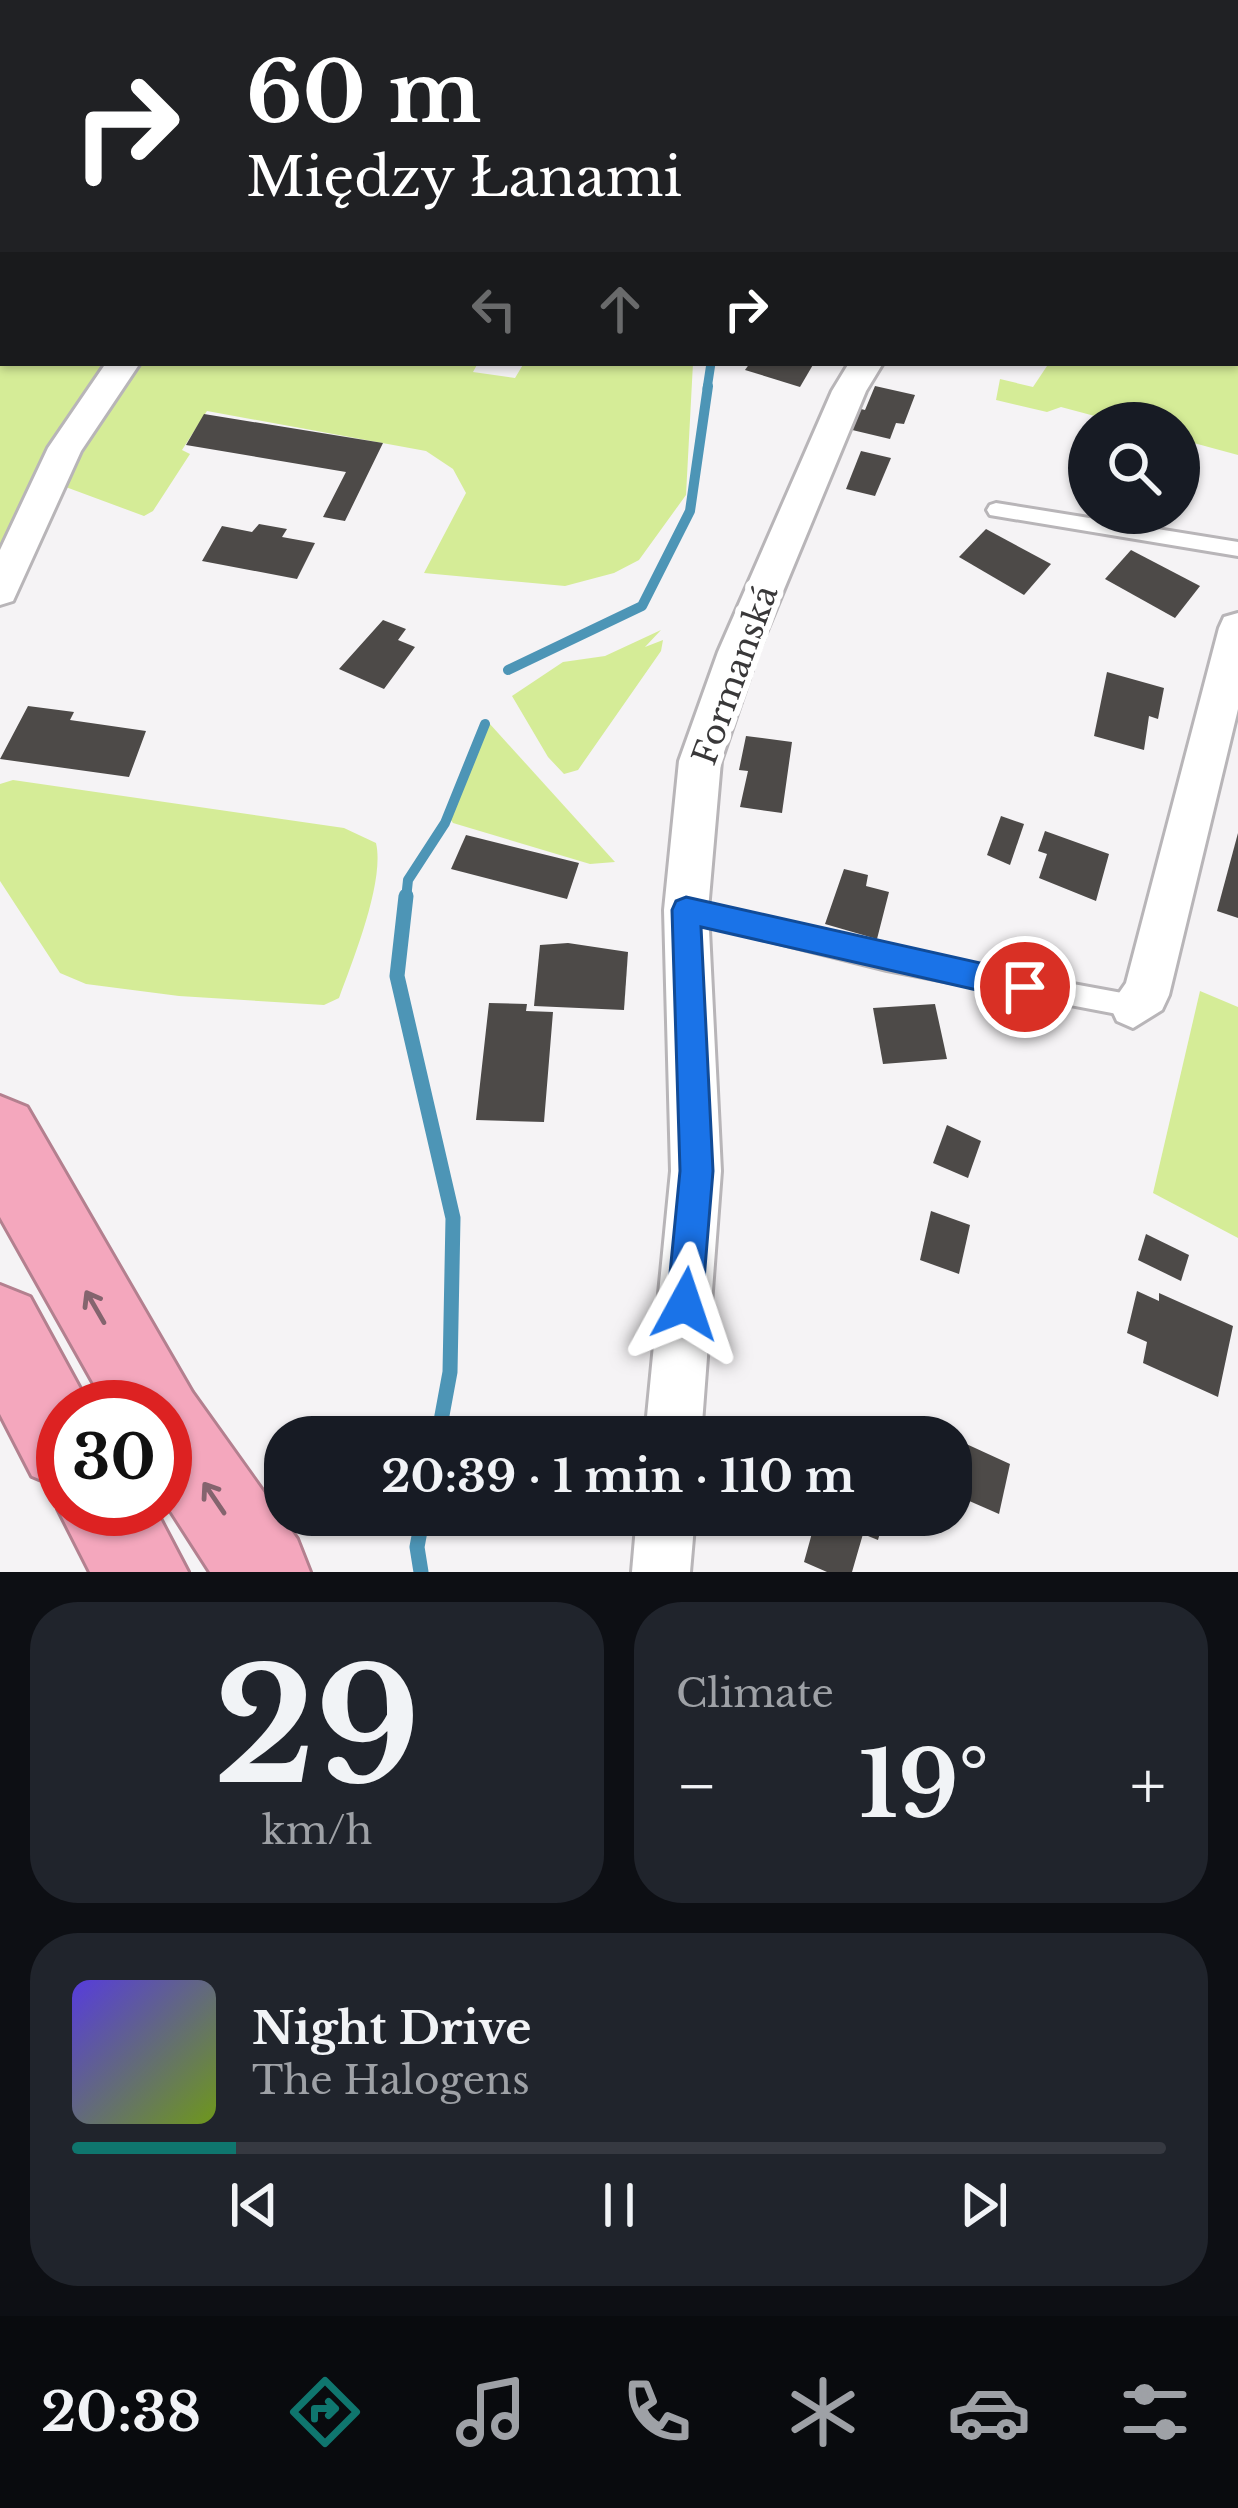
<!DOCTYPE html>
<meta charset="utf-8">
<style>
body{margin:0;font-family:"Libre Baskerville",serif;background:#20242c;color:#f1f3f6;height:100vh;display:flex;flex-direction:column;font-size:45px;white-space:nowrap}
*{box-sizing:border-box;margin:0}
p{font-size:39px;color:#9ea1a6}
.icon{flex:none;width:66px;height:66px;fill:none;stroke:currentColor;stroke-width:2;stroke-linecap:round;stroke-linejoin:round}
.map{position:relative;height:1572px;overflow:hidden}
.details{display:flex;flex-direction:column;gap:30px;padding:30px;background:#0d0f14;flex:1}
.details>*{flex:none}
.top-card{position:absolute;left:0px;top:0px;width:1239px;height:366px;box-shadow:0 3px 9px #0004;background:#202124;color:#fff;overflow:hidden}
.buttons{position:absolute;left:1068px;top:402px;display:grid;gap:24px}
.buttons a{display:grid;place-items:center;width:132px;height:132px;border-radius:50%;background:#171b24;box-shadow:0 3px 9px #0004;font-size:60px}
.speed{position:absolute;left:36px;top:1380px;display:flex;gap:24px;font-size:60px;font-weight:700;text-align:center}
.speed>*{display:grid;place-content:center;width:156px;height:156px;border-radius:50%;background:#171b24;box-shadow:0 3px 9px #0004;line-height:1}
.speed .limit{border:18px solid #d22;background:#fff;color:#111}
.pin{position:absolute;display:grid;place-items:center;width:102px;height:102px;color:#fff;margin:-51px;border:6px solid #fff;border-radius:50%;box-shadow:0 3px 12px #0007}
.me{position:absolute;width:132px;margin:-66px;rotate:5deg;stroke-linejoin:round;filter:drop-shadow(0 0 9px #0008)}
.turn{display:flex;align-items:center;gap:42px;height:252px;padding:0 48px;font-size:54px}
.turn .icon{width:156px;height:156px;stroke-width:2.5}
.turn b{display:block;font-size:84px;line-height:102px}
.lanes{display:flex;align-items:center;height:114px;padding:0 48px;background:#0003;justify-content:center;gap:60px;direction:ltr}
.lanes .off{opacity:.35}
.big{font-size:90px;font-weight:700;line-height:1.1}
.details .tile{flex:1;display:flex;flex-direction:column;justify-content:center;gap:18px;min-width:0;padding:0 42px;border-radius:48px;background:#20242c}
.details .dial{align-items:center;gap:0}
.dial b{font-size:156px;line-height:1}
.song{display:flex;align-items:center;gap:36px}
.cover{width:144px;height:144px;border-radius:18px;background:linear-gradient(135deg,hsl(250 70% 55%),hsl(80 70% 35%))}
.played{height:12px;border-radius:6px;background:linear-gradient(90deg,#0f766e 15%,#363941 15%)}
.keys{display:flex;justify-content:space-around;direction:ltr}
.heat{display:flex;justify-content:space-between;align-items:center;font-size:66px;direction:ltr}
.details .tiles{flex:1;display:grid;gap:30px;grid-template-columns:1fr 1fr}
.tile:last-child{grid-column:span 2}
.trip{position:absolute;left:264px;top:1416px;width:708px;height:120px;border-radius:48px;background:#171b24;box-shadow:0 3px 9px #0004;font-weight:700;line-height:120px;text-align:center}
.dock{display:flex;height:192px;justify-content:space-around;align-items:center;background:#090b0e;color:#9ea1a6}
.dock .icon{width:84px;height:84px}
.dock .current{color:#0f766e}
.dock b{font-size:54px;color:#f1f3f6}
.map>svg:first-child{display:block}
.green{fill:#d5ec97}
.lines{fill:none;stroke-linecap:round;stroke-linejoin:round}
.stream-far2{stroke:#4d95b6;stroke-width:9}
.stream-far1{stroke:#4d95b6;stroke-width:10}
.stream{stroke:#4d95b6;stroke-width:15}
.building{fill:#4d4a48}
.lane-casing{stroke:#b8b5b8;stroke-width:6}
.street-casing{stroke:#b8b5b8;stroke-width:6}
.highway-casing{stroke:#b3808f;stroke-width:6}
.lane{fill:#fff;fill-rule:evenodd}
.street{fill:#fff;fill-rule:evenodd}
.highway{fill:#f4a7bd;fill-rule:evenodd}
.oneway{stroke:#84646e}
.route{fill:#1a73e8;stroke:#114b97;stroke-width:3}
.labels{text-anchor:middle;dominant-baseline:central;stroke-width:12;stroke-linejoin:round;paint-order:stroke}
.street-label{font-size:33px;fill:#393839;stroke:#fff}
</style>
<div class="map">
<svg width="1238" height="1572" viewBox="0 0 1238 1572">
<rect width="100%" height="100%" fill="#f5f3f5"/>
<g class="green">
<path d="M0,0h458l-455,3v33z"/>
<path d="M0,49l3,314h104l-52,75 -55,120z"/>
<path d="M1238,72v383l-59,-16v-16h-58l-60,-16 -14,5 -51,-12 4,-21 33,8 16,-24h187z"/>
<path d="M137,363h341l-5,9 42,6 9,-15h169l-7,132 -47,65 -25,13 -49,13 -141,-13 42,-80 -13,-24 -27,-18 -219,-40 -25,39 8,4 -37,57 -9,5 -81,-30 11,-33z"/>
<path d="M661,630l-16,17 18,-7 -2,11 -83,119 -14,4 -16,-17 -36,-61 51,-34 42,-6z"/>
<path d="M489,723l126,139 -25,2 -137,-41 -3,-4z"/>
<path d="M13,780l331,48 32,15c9,38 -23,117 -37,155l-15,7 -145,-9 -93,-12 -26,-11 -60,-92v-97z"/>
<path d="M1200,991l38,16v231l-85,-45z"/>
</g>
<g class="lines">
<path class="stream-far2" d="M707,389l4,-26"/>
<g class="stream-far1">
<path d="M508,670l134,-64 48,-95 18,-125"/>
<path d="M406,899l2,-19 37,-57 40,-99"/>
</g>
<g class="stream">
<path d="M406,896l-9,80 56,242 -3,154 -12,65"/>
<path d="M421,1572l-4,-25 6,-32"/>
</g>
</g>
<g class="building">
<path d="M750,363h64l-14,24 -55,-17z"/>
<path d="M875,386l40,9 -11,29 -8,-1 -6,16 -42,-10 9,-21 8,2z"/>
<path d="M204,414l179,29 -38,78 -22,-4 23,-45 -160,-27z"/>
<path d="M861,451l30,7 -16,38 -29,-7z"/>
<path d="M259,524l28,5 -5,8 33,6 -18,36 -95,-18 20,-35 30,6z"/>
<path d="M986,529l65,35 -27,31 -65,-38z"/>
<path d="M1131,550l69,36 -25,32 -70,-39z"/>
<path d="M383,620l23,9 -8,11 17,7 -31,42 -45,-20z"/>
<path d="M1107,672l57,16 -6,31 -9,-3 -5,34 -50,-14z"/>
<path d="M28,706l46,6 -4,8 76,11 -17,46 -129,-18z"/>
<path d="M746,736l46,6 -10,71 -42,-6 8,-36 -9,-1z"/>
<path d="M1001,816l23,8 -14,41 -23,-10z"/>
<path d="M1045,831l64,23 -13,47 -57,-23 8,-24 -9,-3z"/>
<path d="M1238,833v85l-21,-7z"/>
<path d="M466,835l113,28 -12,36 -116,-30z"/>
<path d="M844,869l24,6 -2,11 23,6 -12,47 -52,-15z"/>
<path d="M568,943l60,9 -4,58 -90,-4 6,-61z"/>
<path d="M489,1003l38,1 -1,7 27,1 -9,110 -68,-2z"/>
<path d="M935,1004l12,55 -64,5 -10,-56z"/>
<path d="M947,1125l34,16 -13,37 -35,-15z"/>
<path d="M931,1211l39,14 -11,49 -39,-14z"/>
<path d="M1146,1234l43,21 -8,26 -43,-21z"/>
<path d="M1137,1291l22,10v-8l74,33 -15,71 -75,-34 4,-21 -20,-9z"/>
<path d="M951,1437l59,27 -11,50 -48,-21z"/>
<path d="M817,1515h68l-7,25 -15,-6 -11,38h-25l-23,-10z"/>
</g>
<g class="lines">
<g class="lane-casing">
<g id="lane">
<path d="M996,503l242,39v14l-248,-41 -3,-5 3,-5z"/>
<path d="M686,900l201,50 246,45 8,3 4,8 -4,8 -8,3 -246,-47 -201,-50 -8,-3 -3,-7 3,-7z"/>
</g>
</g>
<g class="street-casing">
<g id="street">
<path d="M475,0h28l-30,3z"/>
<path d="M574,0h31l2,3h-31z"/>
<path d="M106,363h34l-59,88 -68,150 -13,4v-55l48,-102z"/>
<path d="M849,363h34l-17,28 -108,261 -37,109 -13,149 13,261 -20,266h-56l26,-266 -7,-261 15,-149 39,-109 114,-261z"/>
<path d="M1238,613v96l-69,286 -7,15 -29,18 -16,-7 -7,-15 16,-23 93,-355 5,-11z"/>
<path d="M637,1515h58l-5,57h-58z"/>
</g>
</g>
<g class="highway-casing">
<g id="highway">
<path d="M0,1096l27,11 165,285 105,147 13,33h-100l-45,-70v-95h-58l-107,-190z"/>
<path d="M0,1285l30,12 60,110h-27v82l-31,-13 -32,-62z"/>
<path d="M63,1497v12h92l33,63h-98l-32,-63z"/>
</g>
</g>
<use href="#lane" class="lane"/>
<use href="#street" class="street"/>
<use href="#highway" class="highway"/>
</g>
<defs><path id="oneway-shaft" d="M-6 0H5M1.5-3L5.5 0L1.5 3" fill="none" stroke-width="1.6" stroke-linecap="round" stroke-linejoin="round" transform="scale(3)"/></defs>
<g class="oneway">
<use href="#oneway-shaft" transform="translate(95 1307) rotate(-120)"/>
<use href="#oneway-shaft" transform="translate(214 1498) rotate(-124)"/>
</g>
<path class="route" d="M686,897l339,76 10,4 5,10 -5,10 -10,4 -324,-74 12,244 -11,133 -5,12 -12,5 -13,-5 -5,-12 13,-133 -8,-261 4,-9z"/>
<g class="labels">
<g class="street-label">
<text transform="translate(735 675) rotate(-70)">Formanská</text>
</g>
</g>
</svg>
<div class="buttons">
<a><svg class="icon" aria-label="search" viewBox="0 0 24 24"><circle cx="10" cy="10" r="6"/><path d="M15 15l6 6"/></svg></a>
</div>
<div class="speed"><div class="limit">30</div></div>
<div class="pin" style="left:1025px;top:987px;background:#d93025"><svg class="icon" aria-label="arrive" viewBox="0 0 24 24"><path d="M6 21V4h12l-3 4 3 4H6"/></svg></div>
<svg class="me" style="left:685px;top:1304px" viewBox="-20 -20 40 40"><path d="M0-17L14 15 0 8-14 15z" fill="#1a73e8" stroke="#fff" stroke-width="4"/></svg>
<div class="trip">20:39 · 1 min · 110 m</div>
<div class="top-card">
<div class="turn"><svg class="icon" aria-label="right" viewBox="0 0 24 24"><path d="M7 20v-9h11M14 6l5 5-5 5"/></svg><div><b>60 m</b>Między Łanami</div></div>
<div class="lanes"><svg class="icon off" aria-label="left" viewBox="0 0 24 24"><path d="M17 20v-9H6M10 6l-5 5 5 5"/></svg><svg class="icon off" aria-label="ahead" viewBox="0 0 24 24"><path d="M12 20V5M6 11l6-6 6 6"/></svg><svg class="icon" aria-label="right" viewBox="0 0 24 24"><path d="M7 20v-9h11M14 6l5 5-5 5"/></svg></div>
</div>
</div>
<section class="details">
<div class="tiles">
<div class="tile dial"><b>29</b><p>km/h</p></div>
<div class="tile"><p>Climate</p>
<div class="heat"><a>−</a><b class="big">19°</b><a>+</a></div>
</div>
<div class="tile">
<div class="song"><i class="cover"></i><div><b>Night Drive</b><p>The Halogens</p></div></div>
<div class="played"></div>
<div class="keys"><svg class="icon" aria-label="previous" viewBox="0 0 24 24"><path d="M18 5L8 12l10 7zM5 5v14"/></svg><svg class="icon" aria-label="pause" viewBox="0 0 24 24"><path d="M8 5v14M16 5v14"/></svg><svg class="icon" aria-label="next" viewBox="0 0 24 24"><path d="M6 5l10 7-10 7zM19 5v14"/></svg></div>
</div>
</div>
</section>
<nav class="dock">
<b>20:38</b>
<svg class="icon current" aria-label="directions" viewBox="0 0 24 24"><path d="M12 3l9 9-9 9-9-9zM9 14v-3h6M13 9l2 2-2 2"/></svg>
<svg class="icon" aria-label="music" viewBox="0 0 24 24"><path d="M9 18V5l10-2v13"/><circle cx="6" cy="18" r="3"/><circle cx="16" cy="16" r="3"/></svg>
<svg class="icon" aria-label="phone" viewBox="0 0 24 24"><path d="M5 4h4l2 5-3 2q2 4 5 5l2-3 5 2v4C11 20 4 13 5 4z"/></svg>
<svg class="icon" aria-label="climate" viewBox="0 0 24 24"><path d="M12 3v18M4 7l16 10M4 17L20 7"/></svg>
<svg class="icon" aria-label="car" viewBox="0 0 24 24"><path d="M5 17H2v-5l4-1 3-4h7l3 4 3 1v5h-3M9 17h6M6 11h13"/><circle cx="7" cy="17" r="2"/><circle cx="17" cy="17" r="2"/></svg>
<svg class="icon" aria-label="filters" viewBox="0 0 24 24"><path d="M4 7h16M4 17h16"/><circle cx="9" cy="7" r="2"/><circle cx="15" cy="17" r="2"/></svg>
</nav>
